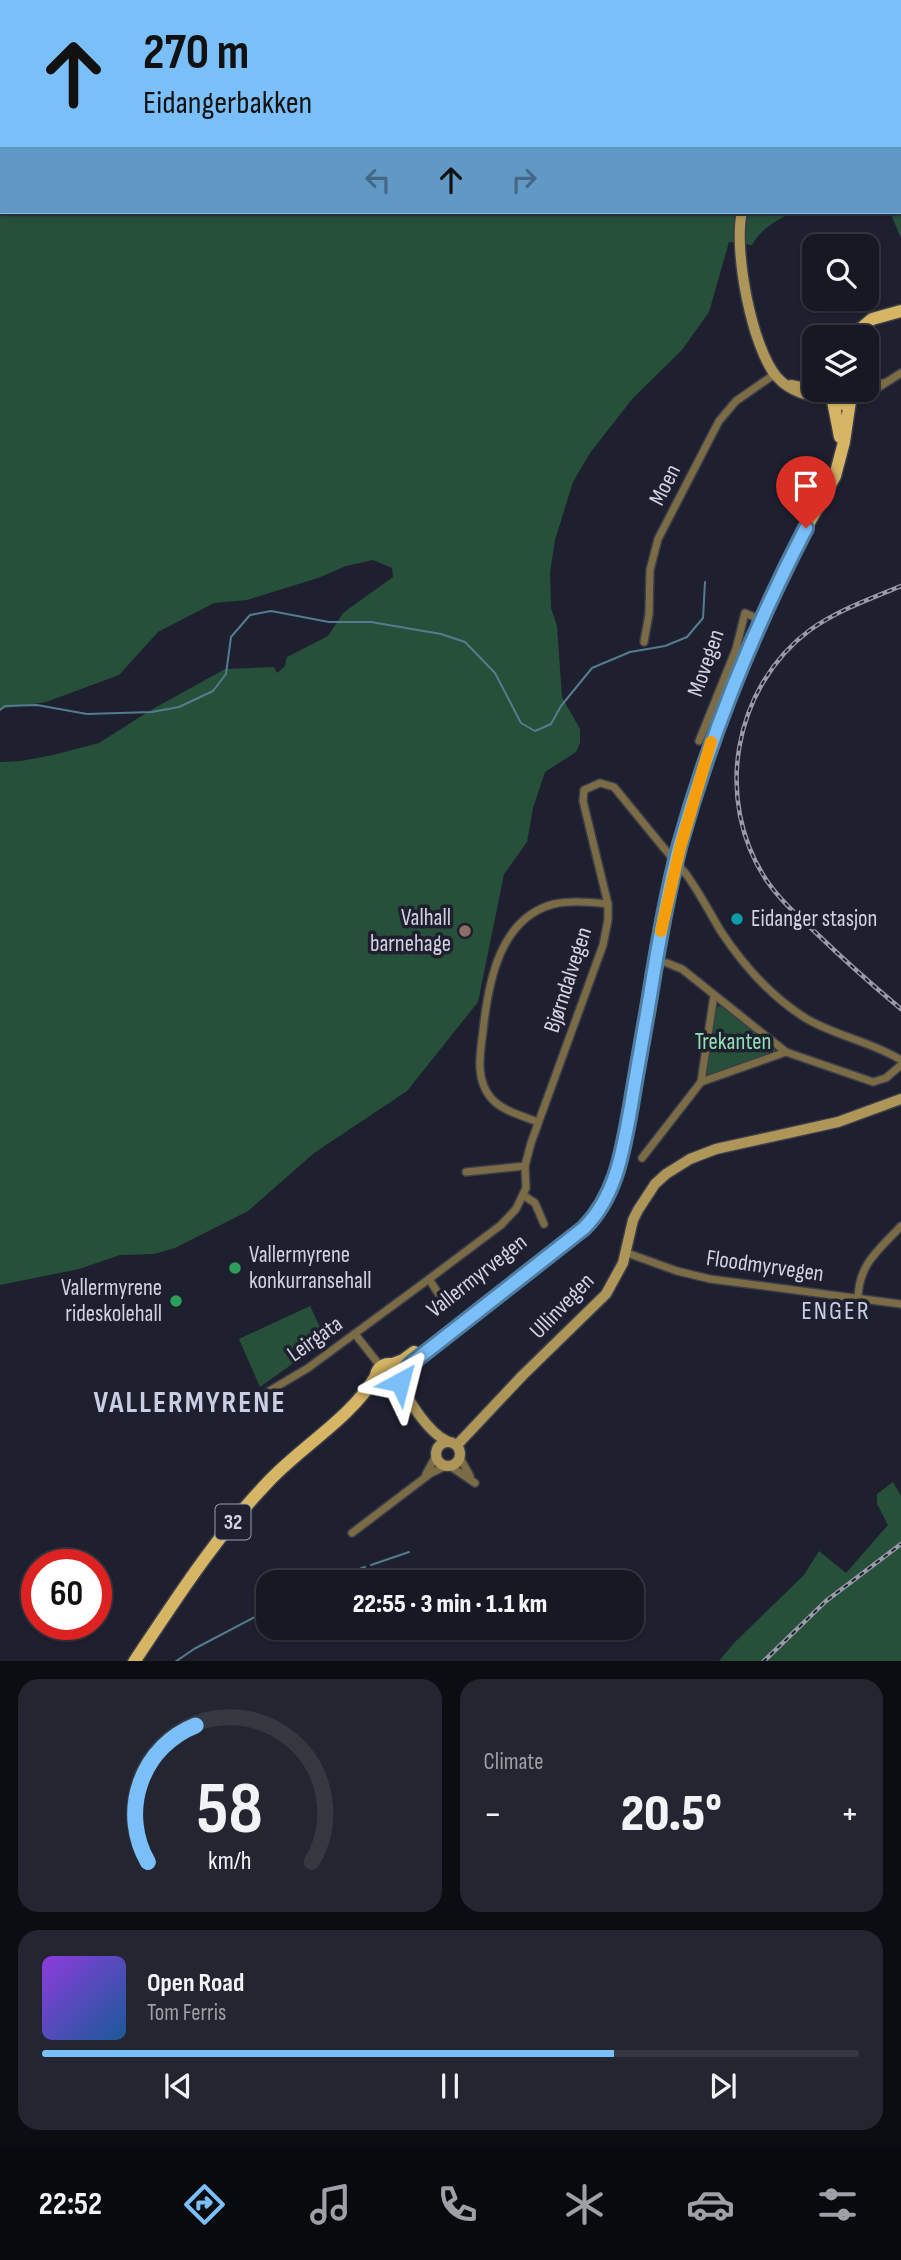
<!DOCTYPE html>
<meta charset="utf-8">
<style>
body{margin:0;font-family:"Sofia Sans Condensed",sans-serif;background:#232530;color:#f1f3f6;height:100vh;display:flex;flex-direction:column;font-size:26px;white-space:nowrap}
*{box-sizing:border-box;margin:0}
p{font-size:23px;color:#9ea0a6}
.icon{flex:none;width:38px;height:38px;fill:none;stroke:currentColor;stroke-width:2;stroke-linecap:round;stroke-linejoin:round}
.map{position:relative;height:1661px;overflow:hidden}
.details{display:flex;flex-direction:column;gap:18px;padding:18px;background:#0c0d13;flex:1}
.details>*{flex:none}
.top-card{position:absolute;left:0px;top:0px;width:901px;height:214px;box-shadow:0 2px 5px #0004,0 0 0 2px #353741;background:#7abff8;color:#111;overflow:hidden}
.controls{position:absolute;left:802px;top:234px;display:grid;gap:14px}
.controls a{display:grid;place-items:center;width:77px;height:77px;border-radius:14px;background:#161823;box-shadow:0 2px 5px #0004,0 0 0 2px #353741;font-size:35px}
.speed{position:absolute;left:21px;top:1549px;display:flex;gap:14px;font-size:35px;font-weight:700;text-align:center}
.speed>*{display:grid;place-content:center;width:91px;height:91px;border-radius:50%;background:#161823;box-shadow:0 2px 5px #0004,0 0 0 2px #353741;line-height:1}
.speed .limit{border:10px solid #d22;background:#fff;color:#111}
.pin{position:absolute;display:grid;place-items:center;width:60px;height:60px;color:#fff;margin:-72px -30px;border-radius:50% 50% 50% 0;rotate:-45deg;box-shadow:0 0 7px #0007}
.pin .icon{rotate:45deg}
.me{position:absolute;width:77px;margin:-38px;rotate:38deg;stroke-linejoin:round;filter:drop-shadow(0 0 5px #0008)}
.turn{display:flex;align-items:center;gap:24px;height:147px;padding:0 28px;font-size:32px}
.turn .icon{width:91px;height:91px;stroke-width:2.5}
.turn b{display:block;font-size:49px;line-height:60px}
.lanes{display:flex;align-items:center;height:66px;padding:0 28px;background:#0003;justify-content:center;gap:35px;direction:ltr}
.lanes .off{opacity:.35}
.big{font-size:52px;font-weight:800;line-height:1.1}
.details .card{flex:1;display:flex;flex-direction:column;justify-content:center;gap:10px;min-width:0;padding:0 24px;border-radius:21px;background:#232530}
.details .dial{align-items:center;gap:0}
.dial svg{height:182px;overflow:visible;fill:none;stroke:#353741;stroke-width:7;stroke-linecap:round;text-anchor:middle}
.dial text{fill:#f1f3f6;stroke:none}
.song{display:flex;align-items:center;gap:21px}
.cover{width:84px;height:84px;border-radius:10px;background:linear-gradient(135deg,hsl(270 70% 55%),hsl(210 70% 35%))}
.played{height:7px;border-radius:4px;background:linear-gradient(90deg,#7abff8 70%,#353741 70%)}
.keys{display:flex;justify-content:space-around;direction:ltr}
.heat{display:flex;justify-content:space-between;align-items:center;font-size:38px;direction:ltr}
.details .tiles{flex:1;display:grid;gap:18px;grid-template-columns:1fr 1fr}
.card:last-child{grid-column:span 2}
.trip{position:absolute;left:256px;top:1570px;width:388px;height:70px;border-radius:21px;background:#161823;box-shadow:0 2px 5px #0004,0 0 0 2px #353741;font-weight:800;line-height:70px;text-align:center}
.menu{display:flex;height:112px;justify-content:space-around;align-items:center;background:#090a0e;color:#9ea0a6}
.menu .icon{width:49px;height:49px}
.menu .selected{color:#7abff8}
.menu b{font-size:32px;color:#f1f3f6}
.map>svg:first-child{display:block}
.green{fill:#27503a}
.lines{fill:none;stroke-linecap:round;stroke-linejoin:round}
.stream{stroke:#537d8e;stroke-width:2}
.minor-casing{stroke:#3b3d4b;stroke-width:10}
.secondary-casing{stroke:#3b3d4b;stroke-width:13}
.primary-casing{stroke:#3b3d4b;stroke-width:15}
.minor{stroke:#7b6c46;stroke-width:7}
.secondary{stroke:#ae9658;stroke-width:10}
.primary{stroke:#d6b665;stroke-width:12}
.rail-casing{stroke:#999ba7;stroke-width:4.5}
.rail{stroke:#1e202f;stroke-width:2;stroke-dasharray:5;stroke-linecap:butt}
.minor-bridge-casing{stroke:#3b3d4b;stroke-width:10;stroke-linecap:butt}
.minor-bridge{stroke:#7b6c46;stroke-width:7}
.route-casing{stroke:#4f7ca1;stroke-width:18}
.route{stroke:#7abff8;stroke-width:12}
.slow{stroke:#f59e0b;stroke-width:12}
.culture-dot{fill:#0f9aa8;stroke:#1e202f;stroke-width:2.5}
.education-dot{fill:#8d6e63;stroke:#1e202f;stroke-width:2.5}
.leisure-dot{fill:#2e9e5b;stroke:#1e202f;stroke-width:2.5}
.labels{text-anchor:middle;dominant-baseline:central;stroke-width:7;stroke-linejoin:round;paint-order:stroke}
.shield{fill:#1e202f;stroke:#9c9daa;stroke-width:2}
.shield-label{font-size:21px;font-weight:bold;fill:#d2d3de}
.street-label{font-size:23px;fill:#d2d3de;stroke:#1e202f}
.poi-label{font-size:23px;fill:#d2d3de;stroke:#1e202f;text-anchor:end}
.park-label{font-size:23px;fill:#94e0b5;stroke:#1e202f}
.quarter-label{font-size:26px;letter-spacing:2px;fill:#cbcee2;stroke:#1e202f}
.district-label{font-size:30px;font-weight:bold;letter-spacing:2px;fill:#cbcee2;stroke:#1e202f}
</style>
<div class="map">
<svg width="901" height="1662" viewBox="0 0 901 1662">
<rect width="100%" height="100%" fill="#1e202f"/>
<g class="green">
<path d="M0,0l556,2h-554v210h792c-16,7 -34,17 -42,33l-23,-3 -20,70 -27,38 -49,48 -43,55 -17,29 -18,58 -5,33 1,35 6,18 5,71 18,32v14l-4,9 -31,20 -12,36 -6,34 -23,32 -26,128 -71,89 -93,62 -66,58 -73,37 -21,6 -34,1 -41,14 -79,16v-523l21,-1 32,-6 46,-12 52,-33 74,-41 49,-2 3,6 8,-7 2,-9 41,-21 15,-23 50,-36 -1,-9 -19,-8 -27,6 -28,12 -71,22 -33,3 -56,29 -39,43 -73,27 -46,7z"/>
<path d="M750,0h151v238l-11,-26h10v-210z"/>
<path d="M719,1006l8,2 49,40 -1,3 -60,26 -10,-4 11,-65z"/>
<path d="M310,1306l16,34 -66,47 -21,-48z"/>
<path d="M893,1482l8,14v165h-182l15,-18 70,-68 15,-24 27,22 42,-48 -11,-21v-10z"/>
</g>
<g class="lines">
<g class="stream">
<path d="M900,187l1,-2"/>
<path d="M0,710l5,-4 32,-1 50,9 65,-2 27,-5 34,-16 13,-17 5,-37 19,-22 21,-4 58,11h42l70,12 24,8 30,31 26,50 14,8 16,-7 10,-18 31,-38 38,-16 35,-6 22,-9 16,-19 2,-36"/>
<path d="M371,1565l38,-13"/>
<path d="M322,1582l43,-15"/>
<path d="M175,1662l19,-13 74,-39"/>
</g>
<g class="minor-casing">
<g id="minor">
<path d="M866,385l17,-2"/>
<path d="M852,398l13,-2 36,-23"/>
<path d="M644,642l5,-28 1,-44 8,-31 61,-118 17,-20 39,-27"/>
<path d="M699,741l37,-92 9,-36 16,7"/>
<path d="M686,874c13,18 23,37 34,56 23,35 51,67 87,89 29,17 65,23 94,41"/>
<path d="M667,963l15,6 104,83 87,30 13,-4 15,-13"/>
<path d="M701,1082l85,-30"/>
<path d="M538,1122c-15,-6 -36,-11 -47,-24 -16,-19 -11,-44 -8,-67 5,-47 16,-113 71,-127 17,-4 37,-2 54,0"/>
<path d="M642,1158l59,-76 13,-87"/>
<path d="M466,1172l59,-6"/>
<path d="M523,1195l12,8 9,21"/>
<path d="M627,1253l50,18 33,8 191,25"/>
<path d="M438,1293l-9,-14 72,-54 15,-16 10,-21 -1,-22 6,-23 72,-198 5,-25v-16l-25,-103 1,-11 16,-7 14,4 49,60"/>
<path d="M858,1298c1,-35 21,-48 43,-72"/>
<path d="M355,1334l26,33"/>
<path d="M254,1400l54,-32 121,-89"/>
<path d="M460,1458l10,18"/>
<path d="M450,1466l25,17"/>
<path d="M426,1474l10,-18"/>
<path d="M352,1533l79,-60 15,-7"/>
</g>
</g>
<g class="secondary-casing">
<g id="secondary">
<path d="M605,0l2,2"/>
<path d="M742,212c-9,37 10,137 35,165 13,15 34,21 54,21"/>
<path d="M791,385l10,2 13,-2"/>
<path d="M400,1382c8,19 29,51 47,59"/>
<path d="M390,1390l19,17"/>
<circle cx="448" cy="1454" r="12"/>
<path d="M457,1445l65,-69 84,-82 17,-31 10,-43 5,-10 17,-26 11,-10 24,-15 26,-10 122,-27 63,-23"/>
</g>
</g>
<g class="primary-casing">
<g id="primary">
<path d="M850,338l22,-19 29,-8"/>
<path d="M829,390l4,11 10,3 9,-6 2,-8"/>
<path d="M833,401l7,36"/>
<circle cx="389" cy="1377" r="13"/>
<path d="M390,1365l13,-5 11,-8"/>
<path d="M401,1379l11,-16 172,-135 23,-30 15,-43 42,-242 16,-65 22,-79 26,-71 36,-86 32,-66 39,-70 9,-34 6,-41"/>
<path d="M134,1662c42,-63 83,-127 135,-181 34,-36 81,-62 107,-105"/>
</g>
</g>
<use href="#minor" class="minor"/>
<use href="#secondary" class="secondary"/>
<use href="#primary" class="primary"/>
<g class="rail-casing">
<g id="rail">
<path d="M901,586c-31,13 -63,24 -91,44 -77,57 -97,171 -43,251 13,19 30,34 47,50 28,27 57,53 87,78"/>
<path d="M763,1662l63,-61 75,-57"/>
</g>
</g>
<use href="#rail" class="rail"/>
<g class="minor-bridge-casing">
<path id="minor-bridge" d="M663,847l23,27"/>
</g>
<use href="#minor-bridge" class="minor-bridge"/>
</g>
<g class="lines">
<g class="route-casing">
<path id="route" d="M400,1382l4,-10 8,-9 172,-135c33,-33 39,-79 47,-122 6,-37 13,-74 19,-110 8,-51 17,-102 30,-152 31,-110 73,-214 126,-316"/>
</g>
<use href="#route" class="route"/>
<path class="slow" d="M661,931l19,-83 31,-106"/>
</g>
<circle class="culture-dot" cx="737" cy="919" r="7"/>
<circle class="education-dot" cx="465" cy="931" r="7"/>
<g class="leisure-dot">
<circle cx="235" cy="1268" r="7"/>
<circle cx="176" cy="1301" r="7"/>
</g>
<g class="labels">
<rect class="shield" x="215.5" y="1504.5" width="35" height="35" rx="5"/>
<g class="shield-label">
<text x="233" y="1522">32</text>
</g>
<g class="street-label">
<text transform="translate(665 485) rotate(-63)">Moen</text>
<text transform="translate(706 663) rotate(-71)">Movegen</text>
<text transform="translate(568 980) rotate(-72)">Bjørndalvegen</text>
<text transform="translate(765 1266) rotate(8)">Floodmyrvegen</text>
<text transform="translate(477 1276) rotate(-38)">Vallermyrvegen</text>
<text transform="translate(562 1306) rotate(-46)">Ullinvegen</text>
<text transform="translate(315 1339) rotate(-35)">Leirgata</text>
</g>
<g class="poi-label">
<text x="451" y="918">Valhall<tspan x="451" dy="26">barnehage</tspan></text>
<text x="751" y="919" text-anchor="start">Eidanger stasjon</text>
<text x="249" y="1255" text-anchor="start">Vallermyrene<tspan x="249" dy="26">konkurransehall</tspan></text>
<text x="162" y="1288">Vallermyrene<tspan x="162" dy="26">rideskolehall</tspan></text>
</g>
<g class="park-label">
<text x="733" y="1042">Trekanten</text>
</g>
<g class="quarter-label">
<text x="836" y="1311">ENGER</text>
</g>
<g class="district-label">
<text x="190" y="1403">VALLERMYRENE</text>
</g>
</g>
</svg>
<div class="controls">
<a><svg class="icon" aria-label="search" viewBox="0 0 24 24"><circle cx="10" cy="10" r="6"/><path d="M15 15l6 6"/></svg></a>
<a><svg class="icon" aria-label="layers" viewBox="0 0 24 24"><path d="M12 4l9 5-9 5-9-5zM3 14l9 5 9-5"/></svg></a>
</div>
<div class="speed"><div class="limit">60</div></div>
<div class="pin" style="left:806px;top:528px;background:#d93025"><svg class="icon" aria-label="arrive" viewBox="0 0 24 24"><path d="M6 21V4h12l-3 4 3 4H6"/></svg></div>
<svg class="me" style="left:400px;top:1382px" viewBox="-20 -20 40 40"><path d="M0-17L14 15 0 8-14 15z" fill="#7abff8" stroke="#fff" stroke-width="4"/></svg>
<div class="trip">22:55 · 3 min · 1.1 km</div>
<div class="top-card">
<div class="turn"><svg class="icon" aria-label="ahead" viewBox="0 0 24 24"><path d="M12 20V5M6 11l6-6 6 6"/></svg><div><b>270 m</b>Eidangerbakken</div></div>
<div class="lanes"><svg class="icon off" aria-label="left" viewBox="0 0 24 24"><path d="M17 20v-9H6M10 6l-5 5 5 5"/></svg><svg class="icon" aria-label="ahead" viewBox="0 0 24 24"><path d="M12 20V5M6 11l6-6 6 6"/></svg><svg class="icon off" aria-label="right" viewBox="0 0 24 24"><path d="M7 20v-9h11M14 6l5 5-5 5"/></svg></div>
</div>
</div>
<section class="details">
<div class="tiles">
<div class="card dial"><svg viewBox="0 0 100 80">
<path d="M14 69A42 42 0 1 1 86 69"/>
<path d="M14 69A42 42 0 0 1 35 9" stroke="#7abff8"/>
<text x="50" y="56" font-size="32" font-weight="700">58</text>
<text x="50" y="72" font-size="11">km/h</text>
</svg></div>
<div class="card"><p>Climate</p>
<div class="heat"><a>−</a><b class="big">20.5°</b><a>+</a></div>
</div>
<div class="card">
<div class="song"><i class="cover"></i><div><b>Open Road</b><p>Tom Ferris</p></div></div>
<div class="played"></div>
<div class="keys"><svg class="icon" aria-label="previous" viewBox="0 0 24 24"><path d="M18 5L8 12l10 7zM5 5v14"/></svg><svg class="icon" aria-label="pause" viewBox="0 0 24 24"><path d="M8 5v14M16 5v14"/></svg><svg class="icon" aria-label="next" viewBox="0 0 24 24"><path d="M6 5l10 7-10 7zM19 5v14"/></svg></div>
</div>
</div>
</section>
<nav class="menu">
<b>22:52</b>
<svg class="icon selected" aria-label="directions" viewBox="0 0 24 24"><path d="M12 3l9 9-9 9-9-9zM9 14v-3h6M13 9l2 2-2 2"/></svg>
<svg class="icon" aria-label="music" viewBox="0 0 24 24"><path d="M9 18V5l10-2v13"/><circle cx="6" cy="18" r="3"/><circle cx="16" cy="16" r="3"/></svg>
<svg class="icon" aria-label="phone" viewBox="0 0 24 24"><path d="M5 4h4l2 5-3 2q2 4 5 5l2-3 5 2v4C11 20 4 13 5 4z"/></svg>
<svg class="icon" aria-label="climate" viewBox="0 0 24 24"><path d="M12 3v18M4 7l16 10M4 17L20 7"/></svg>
<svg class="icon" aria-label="car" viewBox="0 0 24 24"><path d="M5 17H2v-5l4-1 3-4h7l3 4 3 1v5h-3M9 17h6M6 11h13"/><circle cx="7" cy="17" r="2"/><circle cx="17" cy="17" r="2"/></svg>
<svg class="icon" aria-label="filters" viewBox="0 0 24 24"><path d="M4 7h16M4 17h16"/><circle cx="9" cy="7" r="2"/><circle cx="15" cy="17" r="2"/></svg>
</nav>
